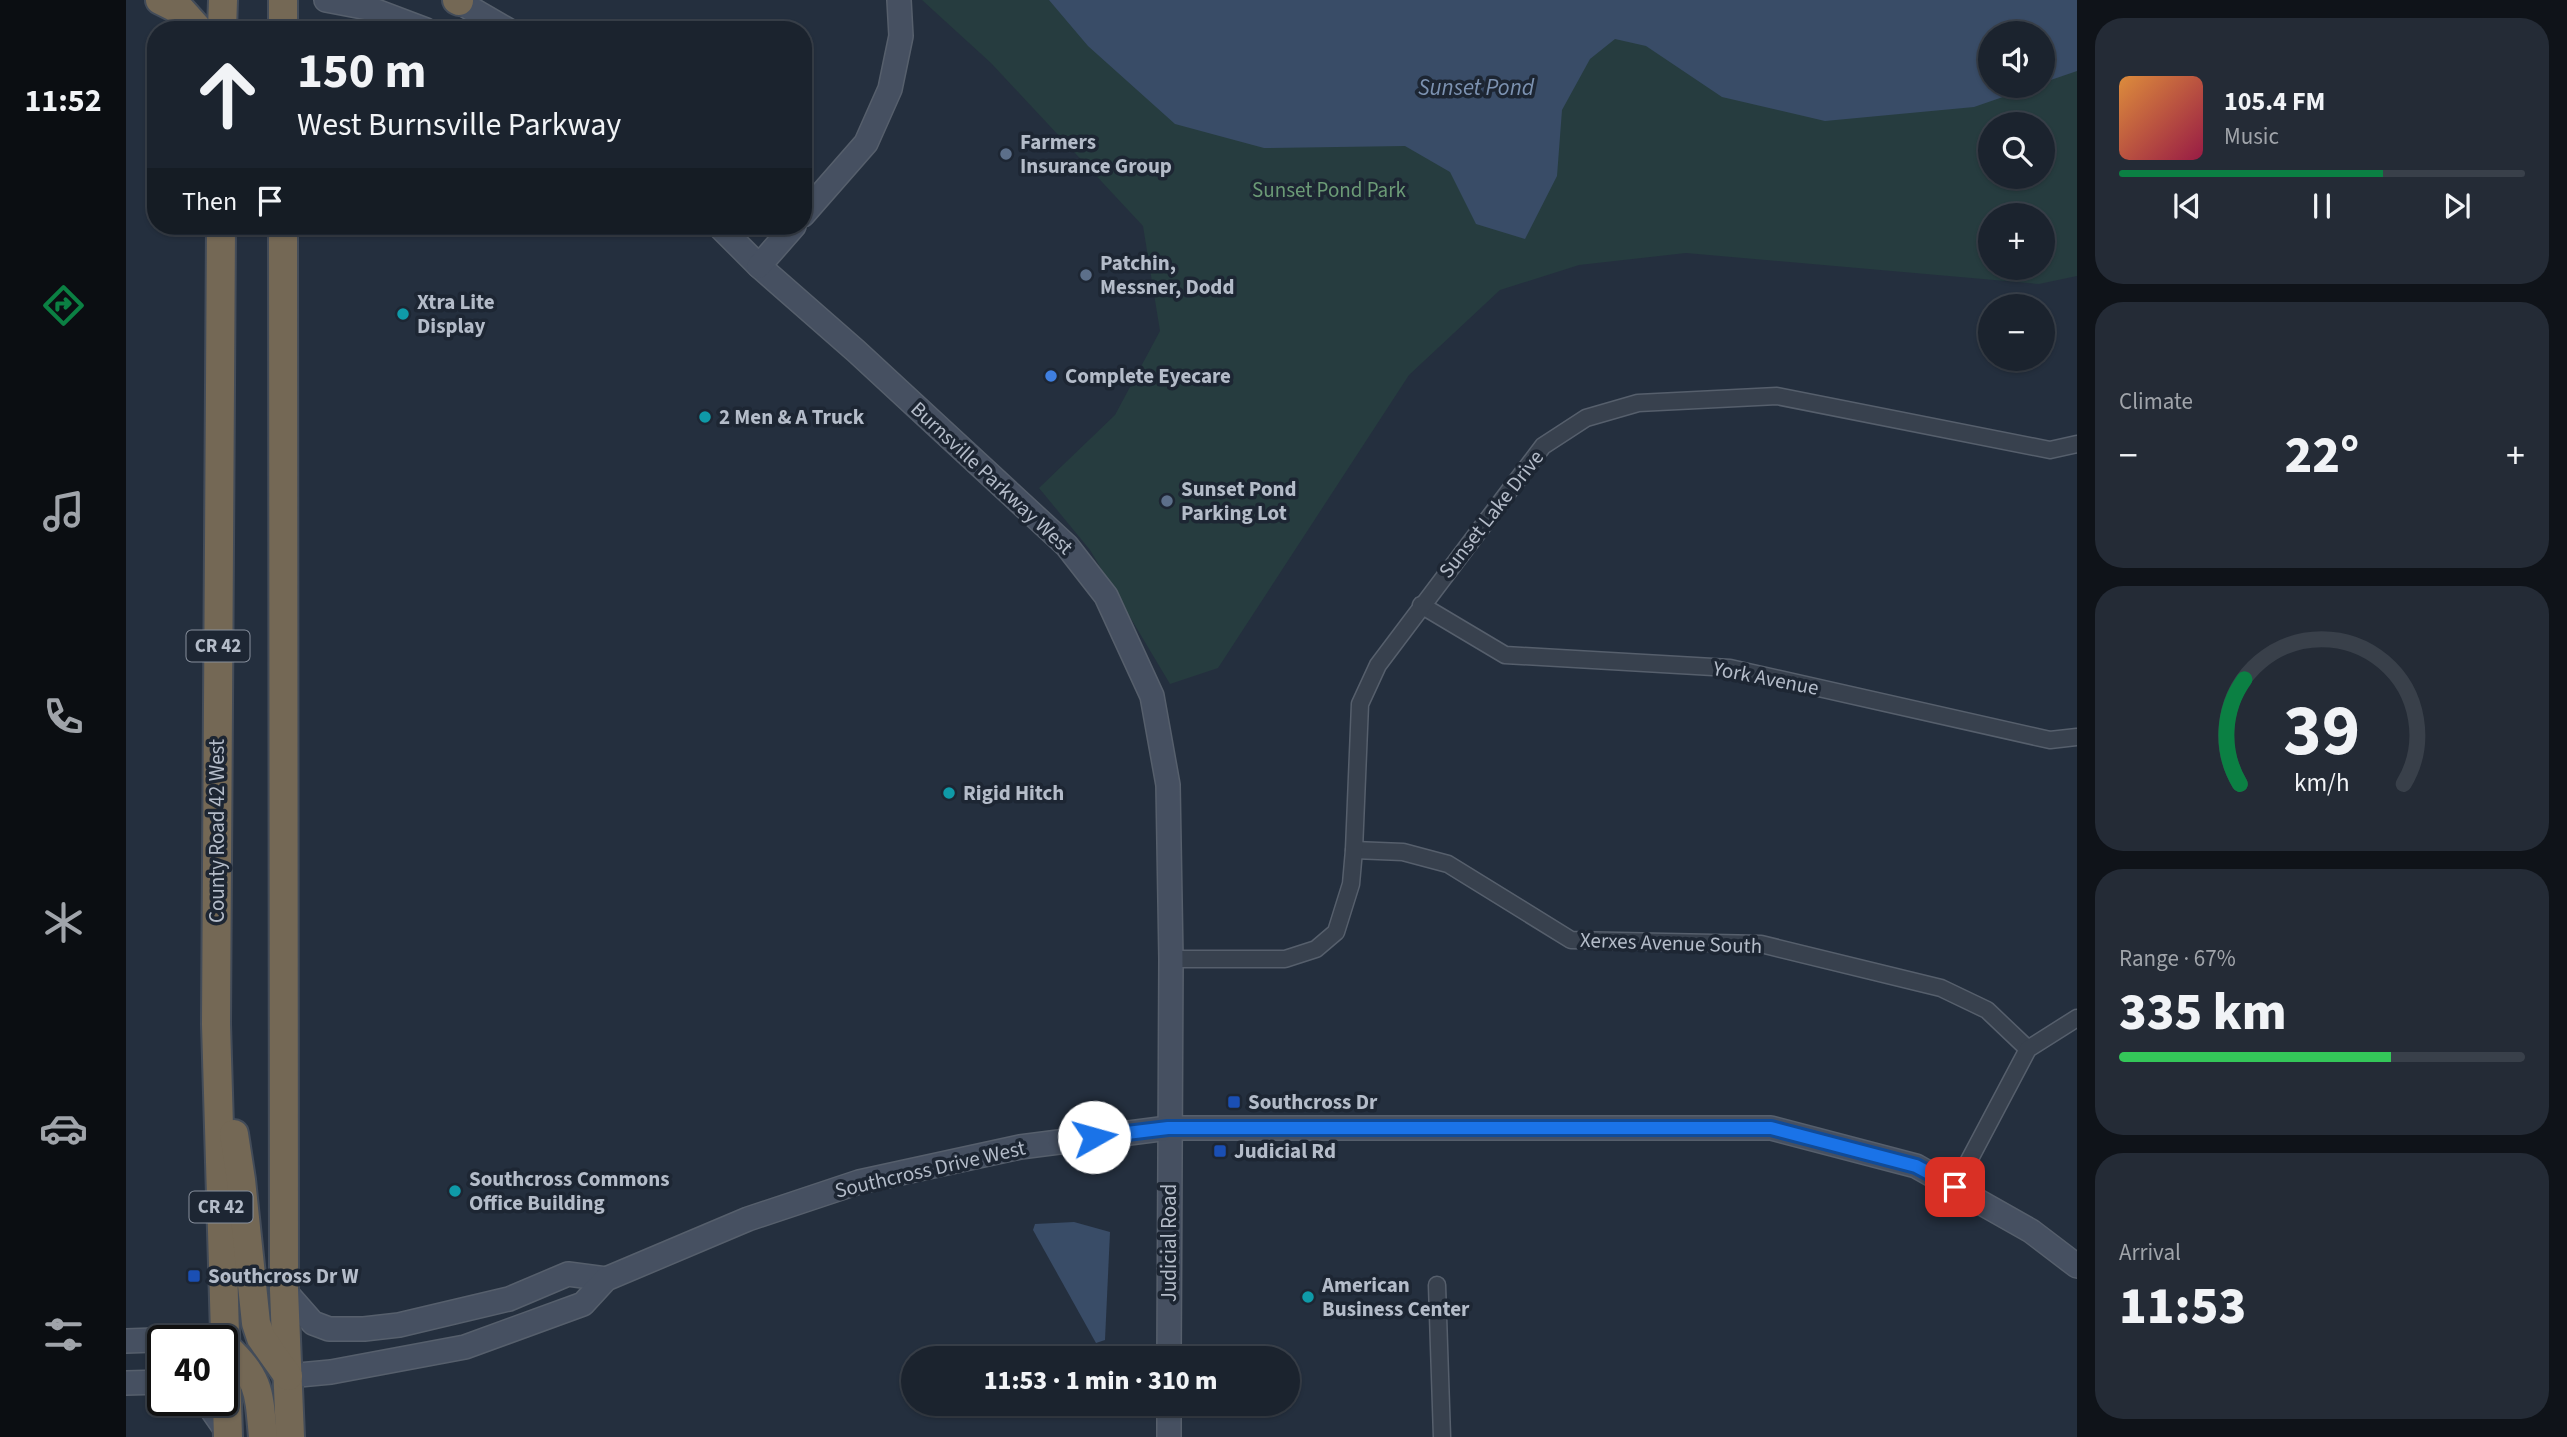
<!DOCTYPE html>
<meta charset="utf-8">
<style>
body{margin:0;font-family:"Source Sans 3",sans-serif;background:#242b36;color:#f1f3f6;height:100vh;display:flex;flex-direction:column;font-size:26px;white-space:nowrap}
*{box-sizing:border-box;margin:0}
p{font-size:23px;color:#a0a4aa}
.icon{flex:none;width:38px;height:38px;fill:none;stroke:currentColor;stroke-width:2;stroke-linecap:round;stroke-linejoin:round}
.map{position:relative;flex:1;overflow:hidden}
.details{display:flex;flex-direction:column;gap:18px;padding:18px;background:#0f1319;width:490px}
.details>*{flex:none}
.banner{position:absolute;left:21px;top:21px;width:665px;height:214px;border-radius:28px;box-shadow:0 2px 5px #0004,0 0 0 2px #39404a;background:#1b232e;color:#f1f3f6;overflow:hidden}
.controls{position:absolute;left:1852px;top:21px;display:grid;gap:14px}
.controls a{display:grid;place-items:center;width:77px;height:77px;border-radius:50%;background:#1b232e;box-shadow:0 2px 5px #0004,0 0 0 2px #39404a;font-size:35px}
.speed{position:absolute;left:21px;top:1325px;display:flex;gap:14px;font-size:35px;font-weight:700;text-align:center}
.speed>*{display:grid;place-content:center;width:91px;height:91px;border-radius:50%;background:#1b232e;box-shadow:0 2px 5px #0004,0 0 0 2px #39404a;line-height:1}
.speed .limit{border:4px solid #111;border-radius:10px;background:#fff;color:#111}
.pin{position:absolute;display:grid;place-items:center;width:60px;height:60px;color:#fff;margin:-30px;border-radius:14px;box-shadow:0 4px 10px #0006}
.me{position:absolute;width:77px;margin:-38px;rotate:83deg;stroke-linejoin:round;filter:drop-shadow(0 0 5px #0008)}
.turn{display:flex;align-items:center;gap:24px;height:147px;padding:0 35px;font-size:32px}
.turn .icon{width:91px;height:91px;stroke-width:2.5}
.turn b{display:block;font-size:49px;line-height:60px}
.then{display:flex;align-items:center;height:66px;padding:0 35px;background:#0003;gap:14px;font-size:26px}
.big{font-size:52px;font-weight:800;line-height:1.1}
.details .tile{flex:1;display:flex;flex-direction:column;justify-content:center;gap:10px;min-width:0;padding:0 24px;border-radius:28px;background:#242b36}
.details .dial{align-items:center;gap:0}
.dial svg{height:182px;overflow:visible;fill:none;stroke:#39404a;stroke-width:7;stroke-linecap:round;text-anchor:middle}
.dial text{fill:#f1f3f6;stroke:none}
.song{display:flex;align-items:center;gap:21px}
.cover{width:84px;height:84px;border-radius:10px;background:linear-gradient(135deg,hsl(30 70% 55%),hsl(340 70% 35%))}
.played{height:7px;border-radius:4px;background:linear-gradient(90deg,#0b8043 65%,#39404a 65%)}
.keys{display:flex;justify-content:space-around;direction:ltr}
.heat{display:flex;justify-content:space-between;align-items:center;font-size:38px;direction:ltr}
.charge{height:10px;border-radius:5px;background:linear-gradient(90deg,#34c759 67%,#39404a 0)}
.trip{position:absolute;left:775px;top:1346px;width:399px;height:70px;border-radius:35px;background:#1b232e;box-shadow:0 2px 5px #0004,0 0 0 2px #39404a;font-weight:800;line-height:70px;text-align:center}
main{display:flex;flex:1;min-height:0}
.tabs{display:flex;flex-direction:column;width:126px;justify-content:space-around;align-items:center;background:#0b0e12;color:#a0a4aa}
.tabs .icon{width:49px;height:49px}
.tabs .on{color:#0b8043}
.tabs b{font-size:32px;color:#f1f3f6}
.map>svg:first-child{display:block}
.green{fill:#263c3f;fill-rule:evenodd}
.water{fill:#394c67}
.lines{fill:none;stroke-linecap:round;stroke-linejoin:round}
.street-casing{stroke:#565f6c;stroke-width:19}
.secondary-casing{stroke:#565f6c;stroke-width:26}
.highway-casing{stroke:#434c59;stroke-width:32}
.street{stroke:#38414e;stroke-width:16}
.secondary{stroke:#465061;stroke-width:23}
.highway{stroke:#746855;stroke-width:28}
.route-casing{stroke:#114b97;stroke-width:18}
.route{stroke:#1a73e8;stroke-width:12}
.service-dot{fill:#5c6f8a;stroke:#1d2633;stroke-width:2.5}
.culture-dot{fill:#0f9aa8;stroke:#1d2633;stroke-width:2.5}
.shop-dot{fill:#3f7fe0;stroke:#1d2633;stroke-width:2.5}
.transit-dot{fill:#1a4fb4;stroke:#1d2633;stroke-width:2.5}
.labels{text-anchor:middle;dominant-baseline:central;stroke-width:7;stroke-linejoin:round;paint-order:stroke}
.shield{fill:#1d2633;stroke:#878f9c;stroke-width:2}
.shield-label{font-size:19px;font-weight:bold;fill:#b4bcc9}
.poi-label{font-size:21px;font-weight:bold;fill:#b4bcc9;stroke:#1d2633;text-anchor:start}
.park-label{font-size:21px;fill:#6b9a76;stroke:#1d2633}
.street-label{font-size:21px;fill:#b4bcc9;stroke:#1d2633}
.water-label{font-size:23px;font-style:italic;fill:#7c92b1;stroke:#1d2633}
</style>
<main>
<nav class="tabs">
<b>11:52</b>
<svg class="icon on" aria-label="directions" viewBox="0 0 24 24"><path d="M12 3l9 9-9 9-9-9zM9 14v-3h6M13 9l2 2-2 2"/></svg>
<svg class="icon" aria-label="music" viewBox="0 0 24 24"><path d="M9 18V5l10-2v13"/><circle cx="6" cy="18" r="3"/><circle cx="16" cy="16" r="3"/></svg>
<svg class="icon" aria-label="phone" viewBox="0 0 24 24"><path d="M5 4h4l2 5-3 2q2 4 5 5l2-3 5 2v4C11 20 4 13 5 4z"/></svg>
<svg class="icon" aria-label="climate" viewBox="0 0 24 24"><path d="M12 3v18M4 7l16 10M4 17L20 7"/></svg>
<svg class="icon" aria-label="car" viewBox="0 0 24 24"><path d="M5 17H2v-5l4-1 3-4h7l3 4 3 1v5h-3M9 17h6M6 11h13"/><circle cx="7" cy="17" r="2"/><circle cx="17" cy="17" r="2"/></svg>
<svg class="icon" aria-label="filters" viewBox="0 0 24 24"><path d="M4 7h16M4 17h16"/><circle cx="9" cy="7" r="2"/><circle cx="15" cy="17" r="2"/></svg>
</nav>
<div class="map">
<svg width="1951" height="1437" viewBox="0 0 1951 1437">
<rect width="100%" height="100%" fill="#242f3e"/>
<path class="green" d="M796,0h1155v276l-38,8 -353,-31 -107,12 -79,25 -91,85 -191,293 -48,16 -80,-134 -51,-62 76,-73 45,-84 -17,-105 -152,-163zM1864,33h52v53h-52zM1864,124h52v53h-52zM1864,215h52v53h-52z"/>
<g class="water">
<path d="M923,0h1028v71l-35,12v-50h-52v53h45l-61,21 -149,14 -103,-24 -76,-51 -31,-7 -25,20 -28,51 -5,66 -32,63 -49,-15 -26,-52 -45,-26 -141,2 -89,-24 -87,-78z"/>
<path d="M948,1222l36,10 -5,108 -9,3 -63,-113 2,-6z"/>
</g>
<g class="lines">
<g class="street-casing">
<g id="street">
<path d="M1295,605l84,50 225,13 320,72 27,-3"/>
<path d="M1228,850l49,2 45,12 123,76 190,4 180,44 46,22 41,39"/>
<path d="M1045,959h114l31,-10 20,-17 15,-48 3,-34 6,-146 18,-39 165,-219 43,-28 52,-15 139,-7 273,54 27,-6"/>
<path d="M1829,1187l73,-138 49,-31"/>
<path d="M1311,1285l5,152"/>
</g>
</g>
<g class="secondary-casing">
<g id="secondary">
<path d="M200,0l42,8 58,22"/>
<path d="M330,0l52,30"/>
<path d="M677,215l63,-72 24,-54 11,-53 -2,-36"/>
<path d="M593,226l40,40 97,85 211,195 39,50 46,100 16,89 3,174 -2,399"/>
<path d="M633,266l35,-40"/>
<path d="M158,1290l29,33 16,6h35l35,-4 110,-26 59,-25 38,5"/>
<path d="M0,1341l58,-2 10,1"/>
<path d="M162,1376l43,-4 134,-25 118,-43 23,-25 142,-60 111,-37 161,-35 148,-19h603l145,38 115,65 46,35"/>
<path d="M0,1383l37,-1"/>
<path d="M79,1400l23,33"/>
<path d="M1043,1404v33"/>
</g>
</g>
<g class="highway-casing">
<g id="highway">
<path d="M34,0l22,11 17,19"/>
<path d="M157,0v30"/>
<path d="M331,0l2,1"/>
<path d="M96,30l1,-30"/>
<path d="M95,226l-5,798 12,413"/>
<path d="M157,226l1,1064 6,147"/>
<path d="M108,1134l7,46 15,143 5,15 27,38"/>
<path d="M100,1347c34,31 33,46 37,90"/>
</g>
</g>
<use href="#street" class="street"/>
<use href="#secondary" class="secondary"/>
<use href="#highway" class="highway"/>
</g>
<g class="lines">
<g class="route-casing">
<path id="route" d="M968,1137l74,-9h603l145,38 39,21"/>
</g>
<use href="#route" class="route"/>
</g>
<g class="service-dot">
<circle cx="880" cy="154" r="7"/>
<circle cx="960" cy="275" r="7"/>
<circle cx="1041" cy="501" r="7"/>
</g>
<g class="culture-dot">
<circle cx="277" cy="314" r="7"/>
<circle cx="579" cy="417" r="7"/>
<circle cx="823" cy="793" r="7"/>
<circle cx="329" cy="1191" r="7"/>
<circle cx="1182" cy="1297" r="7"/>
</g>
<circle class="shop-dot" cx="925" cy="376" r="7"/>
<g class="transit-dot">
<rect x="1101" y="1095" width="14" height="14" rx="3.5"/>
<rect x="1087" y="1144" width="14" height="14" rx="3.5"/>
<rect x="61" y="1269" width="14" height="14" rx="3.5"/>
</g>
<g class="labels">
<g class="shield">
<rect x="60.5" y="630.5" width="63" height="31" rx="5"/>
<rect x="63.5" y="1191.5" width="63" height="31" rx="5"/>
</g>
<g class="shield-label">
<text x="92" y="646">CR 42</text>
<text x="95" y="1207">CR 42</text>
</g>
<g class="poi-label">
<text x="894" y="142">Farmers<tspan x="894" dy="24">Insurance Group</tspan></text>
<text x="974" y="263">Patchin,<tspan x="974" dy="24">Messner, Dodd</tspan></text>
<text x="291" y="302">Xtra Lite<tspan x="291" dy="24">Display</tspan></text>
<text x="939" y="376">Complete Eyecare</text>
<text x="593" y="417">2 Men &amp; A Truck</text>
<text x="1055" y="489">Sunset Pond<tspan x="1055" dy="24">Parking Lot</tspan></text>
<text x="837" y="793">Rigid Hitch</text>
<text x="1122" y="1102">Southcross Dr</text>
<text x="1108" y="1151">Judicial Rd</text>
<text x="343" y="1179">Southcross Commons<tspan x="343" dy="24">Office Building</tspan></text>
<text x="82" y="1276">Southcross Dr W</text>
<text x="1196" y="1285">American<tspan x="1196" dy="24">Business Center</tspan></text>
</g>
<g class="park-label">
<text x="1203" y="190">Sunset Pond Park</text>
</g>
<g class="street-label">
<text transform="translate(866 478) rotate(43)">Burnsville Parkway West</text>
<text transform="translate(1365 514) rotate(-52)">Sunset Lake Drive</text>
<text transform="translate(1640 678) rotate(11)">York Avenue</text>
<text transform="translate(91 831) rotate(-90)">County Road 42 West</text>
<text transform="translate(1545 943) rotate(2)">Xerxes Avenue South</text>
<text transform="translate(804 1169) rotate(-13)">Southcross Drive West</text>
<text transform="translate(1043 1243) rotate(-90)">Judicial Road</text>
</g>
<g class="water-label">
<text x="1350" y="87">Sunset Pond</text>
</g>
</g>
</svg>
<div class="controls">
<a><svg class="icon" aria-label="sound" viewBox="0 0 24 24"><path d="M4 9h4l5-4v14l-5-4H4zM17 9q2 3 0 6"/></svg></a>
<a><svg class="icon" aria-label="search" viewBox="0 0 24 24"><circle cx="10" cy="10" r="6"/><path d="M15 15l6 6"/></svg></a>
<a>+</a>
<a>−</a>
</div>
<div class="speed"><div class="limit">40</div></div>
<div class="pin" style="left:1829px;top:1187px;background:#d93025"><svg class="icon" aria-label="arrive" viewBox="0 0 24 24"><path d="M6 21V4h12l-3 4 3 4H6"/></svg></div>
<svg class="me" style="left:968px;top:1137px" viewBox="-20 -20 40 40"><circle r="19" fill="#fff"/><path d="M0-13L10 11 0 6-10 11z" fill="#1a73e8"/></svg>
<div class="trip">11:53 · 1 min · 310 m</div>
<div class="banner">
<div class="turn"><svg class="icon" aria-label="ahead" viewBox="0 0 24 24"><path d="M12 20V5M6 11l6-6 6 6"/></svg><div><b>150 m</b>West Burnsville Parkway</div></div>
<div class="then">Then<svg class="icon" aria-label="arrive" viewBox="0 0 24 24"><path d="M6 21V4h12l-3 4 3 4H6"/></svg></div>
</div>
</div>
<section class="details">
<div class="tile">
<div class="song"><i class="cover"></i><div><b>105.4 FM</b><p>Music</p></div></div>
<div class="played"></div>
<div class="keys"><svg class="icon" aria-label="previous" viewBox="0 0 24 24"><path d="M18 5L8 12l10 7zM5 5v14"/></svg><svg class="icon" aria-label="pause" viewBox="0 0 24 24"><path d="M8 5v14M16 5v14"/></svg><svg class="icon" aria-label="next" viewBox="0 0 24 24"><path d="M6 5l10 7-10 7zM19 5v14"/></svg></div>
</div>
<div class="tile"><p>Climate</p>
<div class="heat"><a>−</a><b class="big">22°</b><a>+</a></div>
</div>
<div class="tile dial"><svg viewBox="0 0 100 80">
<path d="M14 69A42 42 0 1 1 86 69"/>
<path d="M14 69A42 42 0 0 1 16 23" stroke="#0b8043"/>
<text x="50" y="56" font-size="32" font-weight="700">39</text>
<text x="50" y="72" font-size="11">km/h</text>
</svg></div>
<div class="tile"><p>Range · 67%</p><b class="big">335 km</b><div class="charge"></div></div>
<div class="tile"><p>Arrival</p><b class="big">11:53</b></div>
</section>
</main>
